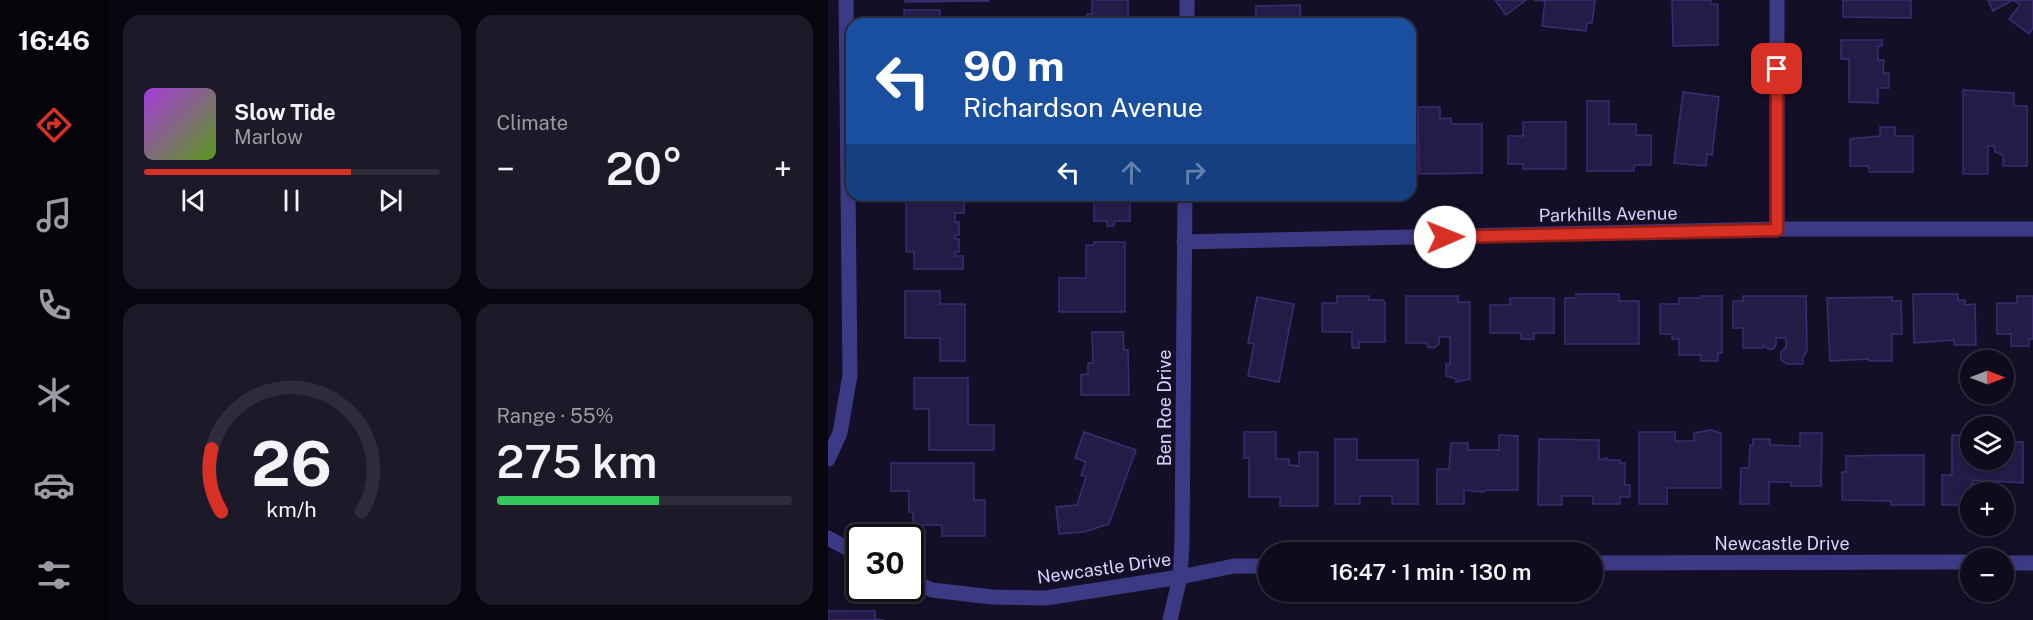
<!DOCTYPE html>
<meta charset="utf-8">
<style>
body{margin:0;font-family:"Public Sans",sans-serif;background:#1c1929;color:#f1f3f6;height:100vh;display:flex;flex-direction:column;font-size:22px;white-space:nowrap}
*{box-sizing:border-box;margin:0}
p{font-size:20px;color:#9b9ba3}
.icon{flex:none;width:33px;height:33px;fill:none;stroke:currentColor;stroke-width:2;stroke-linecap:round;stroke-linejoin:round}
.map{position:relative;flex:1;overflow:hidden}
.side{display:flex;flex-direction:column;gap:15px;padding:15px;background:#08060f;width:720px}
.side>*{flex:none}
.hud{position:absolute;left:18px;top:18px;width:570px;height:183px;border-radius:18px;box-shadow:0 3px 9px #0003,0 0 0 2px #2e2b3b;background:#1a4fa0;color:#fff;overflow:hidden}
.needle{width:39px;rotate:90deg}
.buttons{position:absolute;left:1132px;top:350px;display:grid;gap:12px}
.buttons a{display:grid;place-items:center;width:54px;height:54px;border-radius:50%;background:#0e0b1c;box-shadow:0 3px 9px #0003,0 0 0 2px #2e2b3b;font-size:30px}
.speed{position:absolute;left:18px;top:524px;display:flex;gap:12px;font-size:30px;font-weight:700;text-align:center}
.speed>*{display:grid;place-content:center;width:78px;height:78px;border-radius:50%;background:#0e0b1c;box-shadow:0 3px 9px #0003,0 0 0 2px #2e2b3b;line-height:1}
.speed .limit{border:3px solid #111;border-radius:9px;background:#fff;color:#111}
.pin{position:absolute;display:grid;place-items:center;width:51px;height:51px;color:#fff;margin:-26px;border-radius:12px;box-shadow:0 3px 9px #0006}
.me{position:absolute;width:66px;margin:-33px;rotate:89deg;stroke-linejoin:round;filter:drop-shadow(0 0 4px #0008)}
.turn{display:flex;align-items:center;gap:21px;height:126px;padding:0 18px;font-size:27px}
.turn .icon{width:78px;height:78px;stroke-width:2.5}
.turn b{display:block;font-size:42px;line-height:51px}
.lanes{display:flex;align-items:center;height:57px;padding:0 18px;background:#0003;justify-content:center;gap:30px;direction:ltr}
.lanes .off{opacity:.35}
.big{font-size:45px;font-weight:600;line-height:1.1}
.side .tile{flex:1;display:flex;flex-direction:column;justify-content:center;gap:9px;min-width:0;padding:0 21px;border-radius:18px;background:#1c1929}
.side .dial{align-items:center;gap:0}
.dial svg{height:156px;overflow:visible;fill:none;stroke:#2e2b3b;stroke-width:7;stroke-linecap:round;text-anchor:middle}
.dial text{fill:#f1f3f6;stroke:none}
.song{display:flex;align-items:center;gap:18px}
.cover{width:72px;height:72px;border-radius:9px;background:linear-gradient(135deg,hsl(280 70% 55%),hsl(90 70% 35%))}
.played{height:6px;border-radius:3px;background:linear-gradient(90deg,#d93025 70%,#2e2b3b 70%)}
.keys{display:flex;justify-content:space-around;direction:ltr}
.heat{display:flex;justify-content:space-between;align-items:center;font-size:33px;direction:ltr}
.charge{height:9px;border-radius:4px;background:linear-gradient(90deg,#34c759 55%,#2e2b3b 0)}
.side .tiles{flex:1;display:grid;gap:15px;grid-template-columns:repeat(2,1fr)}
.trip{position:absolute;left:430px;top:542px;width:345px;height:60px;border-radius:30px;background:#0e0b1c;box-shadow:0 3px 9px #0003,0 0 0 2px #2e2b3b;font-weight:600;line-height:60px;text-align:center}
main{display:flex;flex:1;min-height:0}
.tabs{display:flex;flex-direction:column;width:108px;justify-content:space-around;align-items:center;background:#06040b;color:#9b9ba3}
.tabs .icon{width:42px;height:42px}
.tabs .active{color:#d93025}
.tabs b{font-size:27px;color:#f1f3f6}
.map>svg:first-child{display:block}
.building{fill:#241b47;stroke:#3b2d73;stroke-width:1.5}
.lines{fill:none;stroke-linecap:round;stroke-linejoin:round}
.street{stroke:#3d3a85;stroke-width:15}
.route-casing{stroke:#8d1f18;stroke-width:15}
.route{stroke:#d93025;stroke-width:10}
.labels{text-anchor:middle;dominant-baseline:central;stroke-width:6;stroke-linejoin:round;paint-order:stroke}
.street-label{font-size:18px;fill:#d9d4ff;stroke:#130f26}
</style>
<main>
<nav class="tabs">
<b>16:46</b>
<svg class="icon active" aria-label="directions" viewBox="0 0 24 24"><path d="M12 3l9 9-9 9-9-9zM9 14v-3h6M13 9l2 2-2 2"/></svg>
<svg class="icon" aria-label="music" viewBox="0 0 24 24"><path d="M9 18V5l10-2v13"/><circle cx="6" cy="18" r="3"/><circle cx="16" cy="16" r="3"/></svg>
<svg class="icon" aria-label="phone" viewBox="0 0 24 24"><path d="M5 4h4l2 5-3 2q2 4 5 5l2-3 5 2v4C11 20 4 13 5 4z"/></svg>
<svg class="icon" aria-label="climate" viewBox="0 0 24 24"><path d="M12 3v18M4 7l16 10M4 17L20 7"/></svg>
<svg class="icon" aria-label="car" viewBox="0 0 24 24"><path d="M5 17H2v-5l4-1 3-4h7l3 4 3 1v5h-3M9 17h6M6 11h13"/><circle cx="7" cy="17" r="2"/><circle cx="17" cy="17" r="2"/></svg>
<svg class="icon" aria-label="filters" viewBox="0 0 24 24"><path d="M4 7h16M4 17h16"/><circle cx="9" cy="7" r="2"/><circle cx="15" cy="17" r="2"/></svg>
</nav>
<section class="side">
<div class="tiles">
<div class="tile">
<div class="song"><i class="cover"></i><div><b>Slow Tide</b><p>Marlow</p></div></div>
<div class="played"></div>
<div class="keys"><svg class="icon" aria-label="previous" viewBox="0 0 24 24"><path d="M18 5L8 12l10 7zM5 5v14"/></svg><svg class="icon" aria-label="pause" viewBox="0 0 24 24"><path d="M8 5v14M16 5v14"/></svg><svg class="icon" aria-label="next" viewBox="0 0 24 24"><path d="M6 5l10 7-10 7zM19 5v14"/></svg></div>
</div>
<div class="tile"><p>Climate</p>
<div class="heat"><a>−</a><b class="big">20°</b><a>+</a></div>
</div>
<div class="tile dial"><svg viewBox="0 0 100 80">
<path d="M14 69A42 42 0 1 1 86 69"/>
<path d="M14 69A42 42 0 0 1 9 37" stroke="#d93025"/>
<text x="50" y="56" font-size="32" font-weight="700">26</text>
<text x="50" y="72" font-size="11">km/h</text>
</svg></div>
<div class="tile"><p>Range · 55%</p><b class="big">275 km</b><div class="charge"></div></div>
</div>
</section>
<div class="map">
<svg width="1205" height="620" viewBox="0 0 1205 620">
<rect width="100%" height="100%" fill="#130f26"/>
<g class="building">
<path d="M77,0h84v1l-84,1z"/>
<path d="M264,0h36v24h-41v-10h5z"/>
<path d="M667,0h31l-20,15z"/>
<path d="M706,0h61l-3,23h-5l-1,8 -44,-5 3,-25z"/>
<path d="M844,0h39v4h7v41l-45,1z"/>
<path d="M1015,0h68v18l-68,-1z"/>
<path d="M1160,0h45v28l-4,6 -20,-15 11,-14 -7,-5 -20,11z"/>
<path d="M472,5l1,19h-45v-18z"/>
<rect x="76" y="10" width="36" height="14"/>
<path d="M1013,40h41v6h-4v14h6l-1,13h6v15h-11v15l-29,-1v-43h-8z"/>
<path d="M1135,90l51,3v13h13v60h-24v-11l-8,-3 -1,-6h-6v28h-25z"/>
<path d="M855,92l36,5 -7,58 -5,-1 -1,12 -32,-3z"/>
<path d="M759,101h22v23h27v11h15v30h-17v6h-47z"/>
<path d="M590,107h22v12l11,-1v6h31v49l-63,1z"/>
<path d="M695,122h43v47h-43v-5h-15v-28h15z"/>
<path d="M1052,127h15v9h18v36h-44v-6h-19v-27l30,-3z"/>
<path d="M261,195h41v26h-16v5h-7v-5h-13v-20h-5z"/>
<path d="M78,198h58v15h-9v9h4v13h-4v4h4v13h-4v4h8v13h-49v-17h-8z"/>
<path d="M266,242h31v70h-66v-34h27v-33h8z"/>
<path d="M77,291h35v13h25v57h-25v-23h-35z"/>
<path d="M748,294h43v7h20v43h-74v-46h11z"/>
<path d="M1085,294h45v6h7v5l10,-1 1,41h-22v-5l-40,3z"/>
<path d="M509,296h32v4h14l2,3v39h-26v6h-7v-16h-30v-29h15z"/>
<path d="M578,296h52v6h12v77l-14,3v-3l-10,-3v-12h4v-27h-11v7l-5,4 -6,-1 -2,-4h-20z"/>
<path d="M873,296h21v57h-4v8h-17v-6h-22v-16h-7v-5h-12v-30h19v-6h22z"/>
<path d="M915,296h63l1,55 -4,6v7h-16l-6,-4v-8l5,-5v-9h-10v7l-3,4h-5l-5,-4v3h-20v-20h-10v-27h10z"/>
<path d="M1189,296h16v43h-4v7h-18v-12h-14v-31h20z"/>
<path d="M429,297l37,7 -15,78 -31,-6 6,-32 -6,-1z"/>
<path d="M1064,297v4h9l1,33h-10v27h-23v-2l-39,2 -3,-63z"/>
<path d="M682,298h44v35h-20v6h-13v-6h-31v-28h20z"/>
<path d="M264,332h31l1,18h4l1,45h-48v-20l7,-1v-11h5z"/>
<path d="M86,378h54v47h26v25h-65v-41h-15z"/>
<path d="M883,430l10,3v55h-54v16h-28v-72h36v9h19v-8z"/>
<path d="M256,432l52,18 -27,74 -25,8 -25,2 -3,-27 21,-2 9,-28 -5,-2 5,-13 -11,-4z"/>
<path d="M416,432h32v27h13v6l10,1v-14h19v54h-38v-9h-31v-39h-5z"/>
<path d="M972,433h22l-1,53h-30v-4h-22v22h-29l1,-36h8l1,-23h3v-6h17v6l30,1z"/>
<path d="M671,435l19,1v54h-31l-4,2 -19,-2v14h-27v-35h12l2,-26h17v7h31z"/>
<path d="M1124,435l19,1v23h33v-17h19v41l-50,-3 -2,25h-29v-30h10z"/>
<path d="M507,439h22v21h61v44h-26v-8h-32v8h-25z"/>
<path d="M711,439l60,1v20l8,-2v2h13v3h5v22h5v12h-10v7h-27v-8h-31v9h-24z"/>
<path d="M1072,455h24v50h-33v-4l-49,-1v-28h4v-16z"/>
<path d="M63,463h83v37h11v36h-43v-11h-29v-13h-4v-21h-18z"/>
<path d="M0,611h47v8l9,1h-56z"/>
</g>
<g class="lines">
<g class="street">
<path d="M949,0v229"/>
<path d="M359,24v-24"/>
<path d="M356,242l593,-13h256"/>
<path d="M0,459l12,-26 10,-58 -4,-375"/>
<path d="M0,538l32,17"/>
<path d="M765,563l378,-1"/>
<path d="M1176,563h29"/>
<path d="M82,580l22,10 60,7 54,1 134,-21 54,-11h35"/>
<path d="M342,620l10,-43 2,-34 3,-348"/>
</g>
</g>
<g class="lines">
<g class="route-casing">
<path id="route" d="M617,237l332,-7v-161"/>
</g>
<use href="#route" class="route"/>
</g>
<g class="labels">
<g class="street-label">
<text transform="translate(780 214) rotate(-1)">Parkhills Avenue</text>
<text transform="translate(336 408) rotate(-90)">Ben Roe Drive</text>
<text x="954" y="543">Newcastle Drive</text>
<text transform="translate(276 568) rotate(-8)">Newcastle Drive</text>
</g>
</g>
</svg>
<div class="buttons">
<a><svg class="needle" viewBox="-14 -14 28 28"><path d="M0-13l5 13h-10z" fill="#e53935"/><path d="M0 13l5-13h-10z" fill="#9b9ba3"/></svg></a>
<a><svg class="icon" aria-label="layers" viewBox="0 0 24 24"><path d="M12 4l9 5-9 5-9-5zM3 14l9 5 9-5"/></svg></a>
<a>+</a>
<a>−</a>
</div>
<div class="speed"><div class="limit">30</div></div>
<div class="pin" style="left:949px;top:69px;background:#d93025"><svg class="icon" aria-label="arrive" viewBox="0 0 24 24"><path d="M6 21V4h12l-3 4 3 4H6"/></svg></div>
<svg class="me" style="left:617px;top:237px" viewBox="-20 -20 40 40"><circle r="19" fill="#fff"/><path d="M0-13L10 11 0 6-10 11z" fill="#d93025"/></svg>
<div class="trip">16:47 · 1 min · 130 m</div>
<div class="hud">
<div class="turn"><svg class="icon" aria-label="left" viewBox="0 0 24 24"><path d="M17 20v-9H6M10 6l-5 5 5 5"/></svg><div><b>90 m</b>Richardson Avenue</div></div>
<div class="lanes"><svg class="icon" aria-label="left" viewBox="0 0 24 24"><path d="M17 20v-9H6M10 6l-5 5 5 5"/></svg><svg class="icon off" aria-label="ahead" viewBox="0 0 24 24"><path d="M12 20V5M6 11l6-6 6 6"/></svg><svg class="icon off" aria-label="right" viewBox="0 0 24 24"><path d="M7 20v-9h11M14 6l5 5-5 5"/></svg></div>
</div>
</div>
</main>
